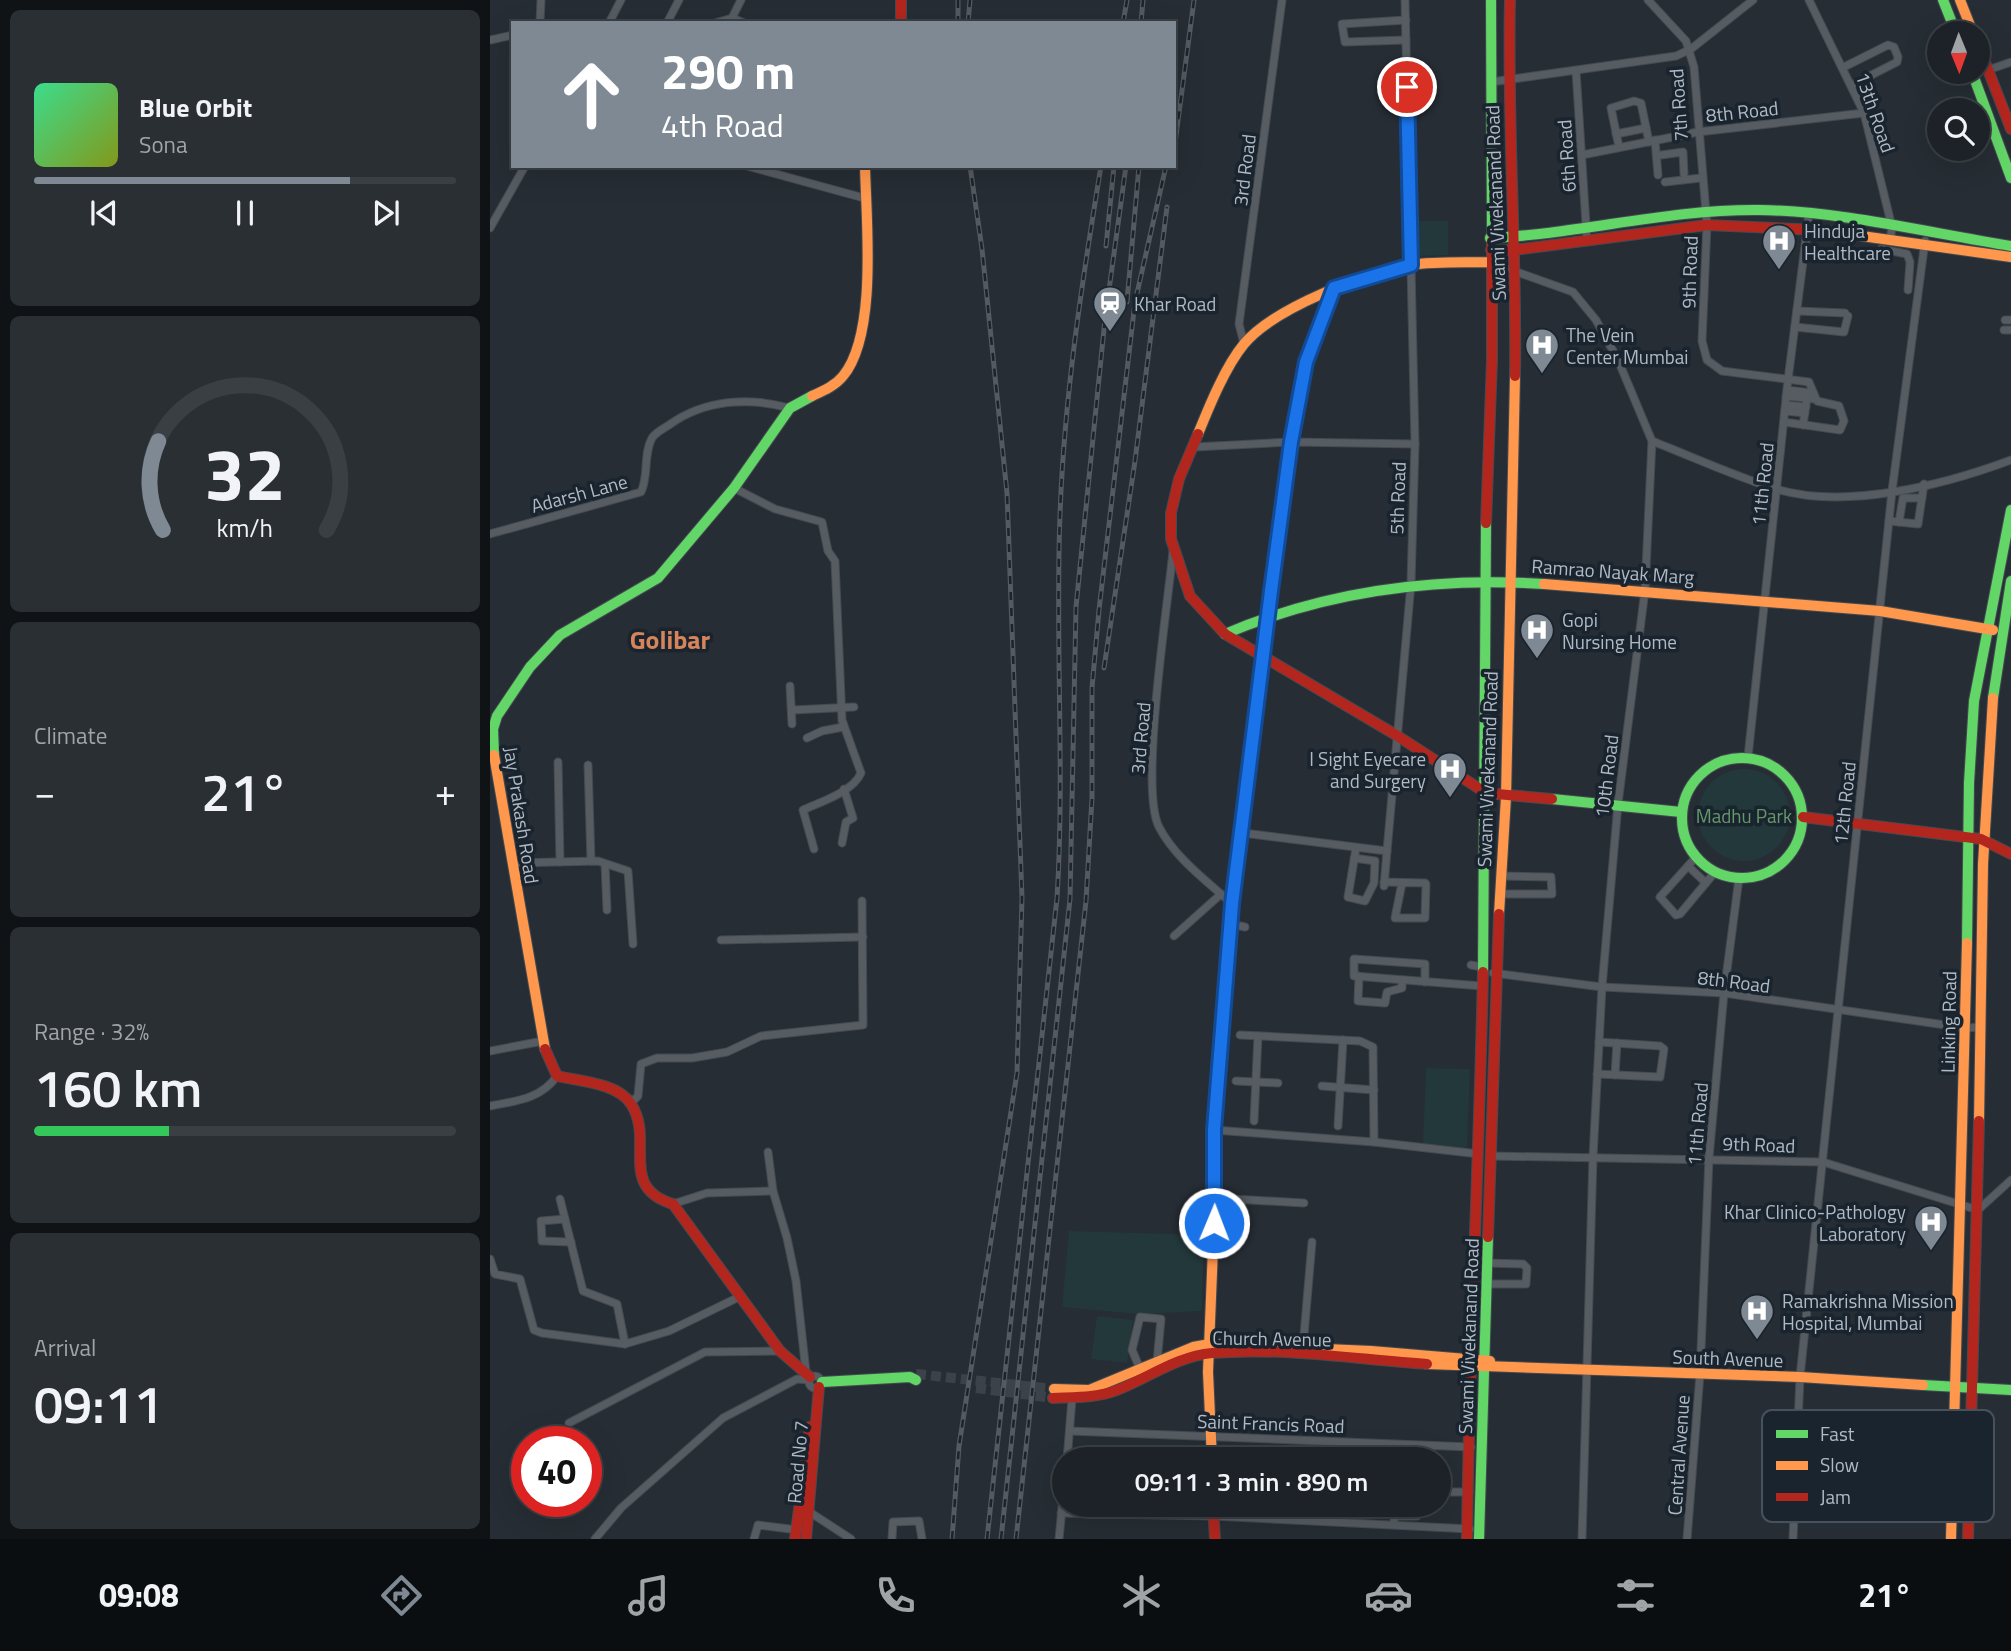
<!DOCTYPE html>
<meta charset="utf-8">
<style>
body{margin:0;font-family:"Titillium Web",sans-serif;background:#292f33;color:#f1f3f6;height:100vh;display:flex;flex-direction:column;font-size:26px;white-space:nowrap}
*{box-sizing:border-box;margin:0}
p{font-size:23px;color:#a0a4a7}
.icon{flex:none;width:38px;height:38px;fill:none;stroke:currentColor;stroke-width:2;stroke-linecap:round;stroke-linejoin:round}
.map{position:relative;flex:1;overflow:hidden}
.panel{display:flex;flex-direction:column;gap:10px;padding:10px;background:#0f1315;width:490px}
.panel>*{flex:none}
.guide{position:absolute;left:21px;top:21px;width:665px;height:147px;border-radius:0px;box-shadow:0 7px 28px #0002,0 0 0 2px #3a3f44;background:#7f8993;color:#fff;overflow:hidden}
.needle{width:46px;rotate:179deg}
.fabs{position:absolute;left:1437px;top:21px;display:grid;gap:14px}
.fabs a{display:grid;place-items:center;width:63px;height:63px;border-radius:50%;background:#1c2227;box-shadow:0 7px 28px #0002,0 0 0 2px #3a3f44;font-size:35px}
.speed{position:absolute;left:21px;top:1426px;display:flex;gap:14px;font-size:35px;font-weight:700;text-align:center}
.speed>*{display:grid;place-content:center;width:91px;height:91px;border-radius:50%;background:#1c2227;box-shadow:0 7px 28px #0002,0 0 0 2px #3a3f44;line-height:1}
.speed .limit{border:10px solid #d22;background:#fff;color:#111}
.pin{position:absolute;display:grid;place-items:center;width:60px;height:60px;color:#fff;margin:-30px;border:4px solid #fff;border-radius:50%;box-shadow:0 2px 7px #0007}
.me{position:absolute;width:77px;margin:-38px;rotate:1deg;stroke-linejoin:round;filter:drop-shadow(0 0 5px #0008)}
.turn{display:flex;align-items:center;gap:24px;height:147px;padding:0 35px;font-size:32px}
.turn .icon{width:91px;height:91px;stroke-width:2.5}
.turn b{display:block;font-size:49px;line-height:60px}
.big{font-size:52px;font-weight:600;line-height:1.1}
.panel .widget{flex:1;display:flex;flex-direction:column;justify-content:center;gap:10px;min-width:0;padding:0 24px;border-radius:10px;background:#292f33}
.panel .dial{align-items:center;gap:0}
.dial svg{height:182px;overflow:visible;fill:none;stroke:#3a3f44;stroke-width:7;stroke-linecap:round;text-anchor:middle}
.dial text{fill:#f1f3f6;stroke:none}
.song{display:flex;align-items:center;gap:21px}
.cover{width:84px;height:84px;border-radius:10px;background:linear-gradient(135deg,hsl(150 70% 55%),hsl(70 70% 35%))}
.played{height:7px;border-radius:4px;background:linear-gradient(90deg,#7f8993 75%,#3a3f44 75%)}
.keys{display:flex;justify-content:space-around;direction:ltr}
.heat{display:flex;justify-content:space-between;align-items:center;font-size:38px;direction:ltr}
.charge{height:10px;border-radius:5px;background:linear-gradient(90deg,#34c759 32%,#3a3f44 0)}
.trip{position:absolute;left:562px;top:1447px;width:399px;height:70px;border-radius:35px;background:#1c2227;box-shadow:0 7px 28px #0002,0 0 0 2px #3a3f44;font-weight:600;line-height:70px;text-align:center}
.dock{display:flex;height:112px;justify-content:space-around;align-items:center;background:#0b0e10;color:#a0a4a7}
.dock .icon{width:49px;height:49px}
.dock .on{color:#7f8993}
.dock b{font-size:32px;color:#f1f3f6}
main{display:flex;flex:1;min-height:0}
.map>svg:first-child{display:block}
.green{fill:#23383a}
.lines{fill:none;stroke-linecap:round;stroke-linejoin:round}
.secondary-tunnel{stroke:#3b424a;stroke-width:10;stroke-dasharray:10 5;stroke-linecap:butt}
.street-casing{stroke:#434a50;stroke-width:9}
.fast-casing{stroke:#434a50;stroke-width:12}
.slow-casing{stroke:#434a50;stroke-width:12}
.jam-casing{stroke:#434a50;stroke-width:12}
.street{stroke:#565c62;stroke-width:7}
.fast{stroke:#63d668;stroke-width:10}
.slow{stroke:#ff974d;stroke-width:10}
.jam{stroke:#b3261e;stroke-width:10}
.rail-casing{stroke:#555a60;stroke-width:5}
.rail{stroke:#1a242e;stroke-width:2.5;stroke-dasharray:8;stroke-linecap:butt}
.route-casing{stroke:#114b97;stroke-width:18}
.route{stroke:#1a73e8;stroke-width:12}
.labels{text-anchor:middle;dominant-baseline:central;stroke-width:7;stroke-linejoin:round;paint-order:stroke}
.street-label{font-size:19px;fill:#afbac6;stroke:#1a242e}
.poi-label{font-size:19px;fill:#afbac6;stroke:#1a242e;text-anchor:start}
.park-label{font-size:19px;fill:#65986c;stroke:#1a242e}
.district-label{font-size:26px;font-weight:bold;fill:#d6845a;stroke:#1a242e}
.key{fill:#1a242e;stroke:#47515c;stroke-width:2}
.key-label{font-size:19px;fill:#afbac6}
</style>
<main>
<section class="panel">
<div class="widget">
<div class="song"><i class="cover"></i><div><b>Blue Orbit</b><p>Sona</p></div></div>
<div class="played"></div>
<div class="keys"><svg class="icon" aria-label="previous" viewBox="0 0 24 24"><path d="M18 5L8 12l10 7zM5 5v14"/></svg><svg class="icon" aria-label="pause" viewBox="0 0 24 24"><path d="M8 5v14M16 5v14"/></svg><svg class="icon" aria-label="next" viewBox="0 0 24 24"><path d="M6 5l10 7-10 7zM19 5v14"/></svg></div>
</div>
<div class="widget dial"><svg viewBox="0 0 100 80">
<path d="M14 69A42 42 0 1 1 86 69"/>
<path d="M14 69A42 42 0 0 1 12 30" stroke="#7f8993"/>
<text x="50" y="56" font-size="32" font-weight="700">32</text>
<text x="50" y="72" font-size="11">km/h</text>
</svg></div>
<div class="widget"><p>Climate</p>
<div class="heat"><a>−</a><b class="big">21°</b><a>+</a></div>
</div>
<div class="widget"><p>Range · 32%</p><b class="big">160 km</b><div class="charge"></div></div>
<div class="widget"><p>Arrival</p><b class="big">09:11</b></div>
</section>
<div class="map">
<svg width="1521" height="1539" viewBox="0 0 1521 1539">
<rect width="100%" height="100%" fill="#262d34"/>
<g class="green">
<path d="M928,221h30v34l-29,1z"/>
<circle cx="1254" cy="815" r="46"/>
<path d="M936,1068l44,1 -3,80 -44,-5z"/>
<path d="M579,1231l135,4 -2,76 -63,3 -77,-7z"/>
<path d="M607,1316l36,4 -6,43 -36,-4z"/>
</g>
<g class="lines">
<g class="secondary-tunnel">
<path d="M426,1374l138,15"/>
<path d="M486,1388l77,10"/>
</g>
<g class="street-casing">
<g id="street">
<path d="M1158,0l38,41 8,26 13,158 -5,116 5,19 15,11 87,11 8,19 22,5 5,15 -4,9 -56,-8"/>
<path d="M1319,0l55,113 28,114 -2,14"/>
<path d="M242,18l12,5"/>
<path d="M916,20l-64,4 3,18 61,-2"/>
<path d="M50,23l1,-23"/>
<path d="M119,23l12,-23"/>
<path d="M177,23l12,-23"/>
<path d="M225,23l17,-5 9,-18"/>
<path d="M0,40l23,-5"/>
<path d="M1354,67l44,-22 6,2 4,10 -1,5 -45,23"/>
<path d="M1498,70l23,-8"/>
<path d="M1086,71l11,169"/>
<path d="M1001,82l185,-26 15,-7 62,-49"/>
<path d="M1126,134l30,-6"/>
<path d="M1165,140l3,35"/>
<path d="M1129,147l-8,-39 23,-7 7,2 8,39"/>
<path d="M1092,155l116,-23 166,-19"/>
<path d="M1171,155l22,-3 1,22"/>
<path d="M257,166l117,32"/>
<path d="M1175,182l36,-4"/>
<path d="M0,228l35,-62"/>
<path d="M1391,249l26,5 3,8 -2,28"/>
<path d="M1002,263l81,29 23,28 22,40 34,81 -7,149 -27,214 -16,183 -9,170 -11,382"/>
<path d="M1307,311l48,2"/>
<path d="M1515,320h6"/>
<path d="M1305,327l49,5 4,-16"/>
<path d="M1514,330h7"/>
<path d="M754,344l-5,-20 43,-324"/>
<path d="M1297,390l25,3"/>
<path d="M1296,396l29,3"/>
<path d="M1296,405l20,2"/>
<path d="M1295,411l20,2"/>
<path d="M1313,425l4,-27"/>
<path d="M1162,441c41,16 82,35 124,48 70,21 168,-4 235,-29"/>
<path d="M705,447l96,-5 124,2"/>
<path d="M244,488l41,21 47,13 6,29 7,10 7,159 19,53c-8,19 -41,29 -58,37l11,39"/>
<path d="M1399,521l29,3 6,-40"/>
<path d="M1409,522l4,-24h19"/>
<path d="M0,534l151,-42c8,-16 2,-38 11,-54 4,-6 11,-9 17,-13 36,-26 80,-28 121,-17"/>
<path d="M683,551c-5,53 -34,237 -14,276 16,31 48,54 73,77"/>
<path d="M778,616l23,-174 15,-80 28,-73"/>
<path d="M300,686l2,38"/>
<path d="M303,710l61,-3"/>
<path d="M317,738l15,-7 21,-4"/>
<path d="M1258,757l40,-377 21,-166"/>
<path d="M68,762l2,100"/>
<path d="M98,765l3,96"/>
<path d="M753,833l144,18 24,-267 4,-140 -10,-444"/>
<path d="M352,843l4,-21 7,-4 -9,-29"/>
<path d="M1206,857l-36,40 16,18 4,-1 35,-42"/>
<path d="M864,858l21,3 -1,22 -9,18 -17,-4 8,-49"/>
<path d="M24,863l84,-2 30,10 5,73"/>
<path d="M115,864l2,46"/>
<path d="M1198,866l18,17"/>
<path d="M894,882l41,1 1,1 -1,34h-30l7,-35"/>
<path d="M894,886l3,-35"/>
<path d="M1010,894h52l-1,-17 -50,-1"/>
<path d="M740,924l15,3"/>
<path d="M684,936l47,-42"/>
<path d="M231,940l142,-3"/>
<path d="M981,965l11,2"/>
<path d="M1003,973l109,14 122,6 242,35 15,-1"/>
<path d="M869,976l-1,25 27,2 2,-11 15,-4v-8"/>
<path d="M935,982v-18l-71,-5v17l128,10"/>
<path d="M750,1035l120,6 13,6 1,95"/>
<path d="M0,1051l53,-10"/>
<path d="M1107,1074l63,3 4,-28 -4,-3 -61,-4"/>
<path d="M1125,1075l2,-32"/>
<path d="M746,1081l42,2"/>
<path d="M832,1086l52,4"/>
<path d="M141,1103l7,-7 3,-32 16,-6h35l35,-6 34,-16 102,-11 -1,-124"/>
<path d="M0,1106c26,-5 51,-7 67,-30"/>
<path d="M764,1121l4,-85"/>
<path d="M848,1126l5,-86"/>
<path d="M724,1130l160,12 105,12"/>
<path d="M278,1152l5,39 14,47 9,43 10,91"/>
<path d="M1001,1156l332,6 155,48 33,-30"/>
<path d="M725,1198l89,5"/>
<path d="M70,1199l23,92 34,13 8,40"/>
<path d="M183,1204l34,-11 66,-2"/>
<path d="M75,1219l-24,2 1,20 29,1"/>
<path d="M0,1259l5,15 25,5 14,51 8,3 83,11 44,-13 72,-35"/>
<path d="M996,1263l37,1 4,4 -1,16h-39"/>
<path d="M813,1347l9,-105"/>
<path d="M651,1371l-9,-21 8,-33 21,2 -4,43"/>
<circle cx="325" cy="1382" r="6"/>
<path d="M79,1423l136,-71 75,-1"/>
<path d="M580,1431l401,16"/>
<path d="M577,1460l5,-61"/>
<path d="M948,1492h31"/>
<path d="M318,1511l43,28"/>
<path d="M571,1513l152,3 257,13"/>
<path d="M905,1516h22"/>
<path d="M904,1521l1,-16"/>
<path d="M105,1539l26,-31 102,-90 74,-39 12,1"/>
<path d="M264,1539l4,-14 40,5"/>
<path d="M402,1539l1,-17 26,-1 3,18"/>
<path d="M569,1539l5,-51"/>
<path d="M1197,1539l13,-165 9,-216 15,-165 15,-115"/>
<path d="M1303,1539l7,-162 92,-886 33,-250"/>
</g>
</g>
<g class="fast-casing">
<g id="fast">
<path d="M1001,0l1,241"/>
<path d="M1453,0l13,33"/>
<path d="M1482,72l39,106"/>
<path d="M1000,238c90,-4 178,-29 269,-28 82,1 170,23 252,36"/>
<path d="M735,634c102,-43 210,-57 319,-50"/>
<path d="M1503,698l18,-117"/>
<path d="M4,755l-1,-26 4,-13 33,-49 30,-32 98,-57 76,-90 56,-80 22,-12"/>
<circle cx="1252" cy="818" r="60"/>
<path d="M1062,799l129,13"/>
<path d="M1477,943l2,-160 5,-82 37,-191"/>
<path d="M993,972l3,-449"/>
<path d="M732,1025l10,-121 36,-288"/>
<path d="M332,1382l88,-5 6,3"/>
<path d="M1433,1385l88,5"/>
<path d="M989,1539l9,-302"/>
</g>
</g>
<g class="slow-casing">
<g id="slow">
<path d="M1470,0l13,33"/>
<path d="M1329,230l192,27"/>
<path d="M322,396c11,-5 23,-10 31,-20 35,-42 23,-157 22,-210"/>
<path d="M708,434c11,-27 27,-67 46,-90 30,-36 121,-71 167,-79 26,-4 54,-2 80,-3"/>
<path d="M1054,584l336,27 113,19"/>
<path d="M4,755l51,294"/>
<path d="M1009,914l7,-117 9,-421"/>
<path d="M1489,1121l4,-257 10,-166"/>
<path d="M937,1364l373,13 123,8"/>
<path d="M564,1389l35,1 104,-43 17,-3 161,7 119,10"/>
<path d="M722,1460l-4,-88 7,-174 -1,-68 8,-105"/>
<path d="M1461,1539l16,-596"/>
</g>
</g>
<g class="jam-casing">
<g id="jam">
<path d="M411,0v23"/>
<path d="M1020,0c-3,126 7,250 5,376"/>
<path d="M1488,44l33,85"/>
<path d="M1001,250h23l193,-25 112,5"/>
<path d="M708,434l-19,45 -8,34v26l19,57 35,38 171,101 90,58 66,6"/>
<path d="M996,523l6,-163v-119"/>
<path d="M1313,817l178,22 30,15"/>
<path d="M55,1049l12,27c22,5 61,7 74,28 24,36 -14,83 42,100l107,147 30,26"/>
<path d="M998,1237l11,-323"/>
<path d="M563,1398c22,-1 43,0 64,-8 31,-12 60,-34 95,-37 70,-6 144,6 215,11"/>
<path d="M723,1505l2,34"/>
<path d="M305,1539l15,-112"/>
<path d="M316,1539l13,-152"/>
<path d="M977,1539c2,-189 12,-378 16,-567"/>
<path d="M1478,1539l11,-418"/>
</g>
</g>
<use href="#street" class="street"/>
<use href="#fast" class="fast"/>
<use href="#slow" class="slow"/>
<use href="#jam" class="jam"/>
<g class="rail-casing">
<g id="rail">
<path d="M468,0v23"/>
<path d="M478,23l2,-23"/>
<path d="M633,23l4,-23"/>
<path d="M651,23l2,-23"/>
<path d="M684,151l20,-151"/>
<path d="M616,246l8,-80"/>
<path d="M637,302l12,-136"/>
<path d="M614,668l31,-207 32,-254"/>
<path d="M462,1539l7,-93 58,-373 5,-175 -15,-405 -25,-244 -12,-83"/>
<path d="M497,1539l70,-641c8,-128 -2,-255 3,-383 4,-117 22,-233 41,-349"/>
<path d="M511,1539l69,-640 6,-292 29,-288 21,-153"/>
<path d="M526,1539l70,-638 6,-103v-110l7,-78 36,-308 31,-136"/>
</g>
</g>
<use href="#rail" class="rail"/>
</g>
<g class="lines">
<g class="route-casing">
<path id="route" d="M724,1223v-93l18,-226 39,-313 20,-149 15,-80 28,-74 77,-23 -4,-178"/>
</g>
<use href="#route" class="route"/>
</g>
<defs>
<g id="hospital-pin" transform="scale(1.75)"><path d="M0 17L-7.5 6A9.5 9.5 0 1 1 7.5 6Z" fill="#7f8993" stroke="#1a242e"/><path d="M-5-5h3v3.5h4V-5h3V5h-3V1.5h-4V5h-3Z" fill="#fff"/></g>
<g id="station-pin" transform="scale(1.75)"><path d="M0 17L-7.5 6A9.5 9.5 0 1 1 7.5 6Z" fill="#7f8993" stroke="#1a242e"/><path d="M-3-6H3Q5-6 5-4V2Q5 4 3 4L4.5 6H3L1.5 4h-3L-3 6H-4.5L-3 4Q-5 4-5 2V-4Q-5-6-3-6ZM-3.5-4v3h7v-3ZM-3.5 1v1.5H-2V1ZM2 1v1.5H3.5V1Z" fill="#fff"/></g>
</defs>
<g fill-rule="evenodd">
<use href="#hospital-pin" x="1289" y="241"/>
<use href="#station-pin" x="620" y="303"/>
<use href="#hospital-pin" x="1052" y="345"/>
<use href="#hospital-pin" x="1047" y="630"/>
<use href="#hospital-pin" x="960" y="769"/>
<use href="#hospital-pin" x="1441" y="1222"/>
<use href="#hospital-pin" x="1267" y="1311"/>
</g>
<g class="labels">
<g class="street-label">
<text transform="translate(1188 105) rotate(-94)">7th Road</text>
<text transform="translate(1252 111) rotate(-6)">8th Road</text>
<text transform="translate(1386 112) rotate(71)">13th Road</text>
<text transform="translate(1076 156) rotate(-94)">6th Road</text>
<text transform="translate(754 170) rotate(-83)">3rd Road</text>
<text transform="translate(1005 203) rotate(-92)">Swami Vivekanand Road</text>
<text transform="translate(1199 272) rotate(-88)">9th Road</text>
<text transform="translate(1272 484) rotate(-84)">11th Road</text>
<text transform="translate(89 493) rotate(-15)">Adarsh Lane</text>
<text transform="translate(907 498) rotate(-88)">5th Road</text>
<text transform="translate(1123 571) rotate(4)">Ramrao Nayak Marg</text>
<text transform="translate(650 738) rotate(-85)">3rd Road</text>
<text transform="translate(997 769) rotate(-88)">Swami Vivekanand Road</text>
<text transform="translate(1116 776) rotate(-83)">10th Road</text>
<text transform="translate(1354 803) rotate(-84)">12th Road</text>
<text transform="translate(32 815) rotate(81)">Jay Prakash Road</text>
<text transform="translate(1244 981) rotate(7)">8th Road</text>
<text transform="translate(1458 1022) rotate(-89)">Linking Road</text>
<text transform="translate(1207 1124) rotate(-85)">11th Road</text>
<text transform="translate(1269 1144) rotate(2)">9th Road</text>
<text transform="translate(978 1336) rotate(-88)">Swami Vivekanand Road</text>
<text transform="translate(782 1338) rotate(1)">Church Avenue</text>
<text transform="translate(1238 1358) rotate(2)">South Avenue</text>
<text transform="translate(781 1423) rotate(2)">Saint Francis Road</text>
<text transform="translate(1188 1455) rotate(-86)">Central Avenue</text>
<text transform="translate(307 1462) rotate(-85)">Road No 7</text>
</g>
<g class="poi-label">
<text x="1314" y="230">Hinduja<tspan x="1314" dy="22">Healthcare</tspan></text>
<text x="644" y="303">Khar Road</text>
<text x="1076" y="334">The Vein<tspan x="1076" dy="22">Center Mumbai</tspan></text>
<text x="1072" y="619">Gopi<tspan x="1072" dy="22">Nursing Home</tspan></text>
<text x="936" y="758" text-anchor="end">I Sight Eyecare<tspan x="936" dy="22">and Surgery</tspan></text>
<text x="1416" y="1211" text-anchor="end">Khar Clinico-Pathology<tspan x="1416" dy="22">Laboratory</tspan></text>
<text x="1292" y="1300">Ramakrishna Mission<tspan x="1292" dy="22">Hospital, Mumbai</tspan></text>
</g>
<g class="park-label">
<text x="1254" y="815">Madhu Park</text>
</g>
<g class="district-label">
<text x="180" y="639">Golibar</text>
</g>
</g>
<rect x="1272" y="1410" width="232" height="112" rx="10" class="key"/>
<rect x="1286" y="1430" width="32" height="8" fill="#63d668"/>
<rect x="1286" y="1461" width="32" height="9" fill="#ff974d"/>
<rect x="1286" y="1493" width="32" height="8" fill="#b3261e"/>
<g class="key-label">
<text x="1330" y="1441">Fast</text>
<text x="1330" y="1472">Slow</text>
<text x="1330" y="1504">Jam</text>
</g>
</svg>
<div class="fabs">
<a><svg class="needle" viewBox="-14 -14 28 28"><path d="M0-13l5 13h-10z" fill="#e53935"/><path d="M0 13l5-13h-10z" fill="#a0a4a7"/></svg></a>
<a><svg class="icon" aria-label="search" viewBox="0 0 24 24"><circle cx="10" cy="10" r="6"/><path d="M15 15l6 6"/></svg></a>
</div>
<div class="speed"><div class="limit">40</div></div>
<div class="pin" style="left:917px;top:87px;background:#d93025"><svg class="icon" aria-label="arrive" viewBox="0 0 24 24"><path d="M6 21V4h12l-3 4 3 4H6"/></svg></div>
<svg class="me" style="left:724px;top:1223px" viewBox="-20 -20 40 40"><circle r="17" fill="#1a73e8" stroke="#fff" stroke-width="3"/><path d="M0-11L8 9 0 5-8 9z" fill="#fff"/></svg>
<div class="trip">09:11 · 3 min · 890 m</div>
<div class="guide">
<div class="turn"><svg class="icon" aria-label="ahead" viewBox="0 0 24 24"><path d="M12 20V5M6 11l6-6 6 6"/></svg><div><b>290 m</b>4th Road</div></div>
</div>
</div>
</main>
<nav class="dock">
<b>09:08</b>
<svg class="icon on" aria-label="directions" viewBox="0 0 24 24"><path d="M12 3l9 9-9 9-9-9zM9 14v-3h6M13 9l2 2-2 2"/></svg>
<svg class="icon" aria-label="music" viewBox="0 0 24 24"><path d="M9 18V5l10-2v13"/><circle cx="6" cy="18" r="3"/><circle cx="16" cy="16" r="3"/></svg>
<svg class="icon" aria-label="phone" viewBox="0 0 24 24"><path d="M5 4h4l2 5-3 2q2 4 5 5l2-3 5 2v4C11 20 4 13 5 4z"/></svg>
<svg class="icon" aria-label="climate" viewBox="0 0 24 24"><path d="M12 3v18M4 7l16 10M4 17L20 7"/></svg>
<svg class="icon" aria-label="car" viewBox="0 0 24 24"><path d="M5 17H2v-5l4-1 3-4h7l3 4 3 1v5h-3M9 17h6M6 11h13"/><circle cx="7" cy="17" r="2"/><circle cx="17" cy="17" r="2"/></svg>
<svg class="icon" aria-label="filters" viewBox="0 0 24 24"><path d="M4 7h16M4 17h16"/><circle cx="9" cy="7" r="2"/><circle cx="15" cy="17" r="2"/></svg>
<b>21°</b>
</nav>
